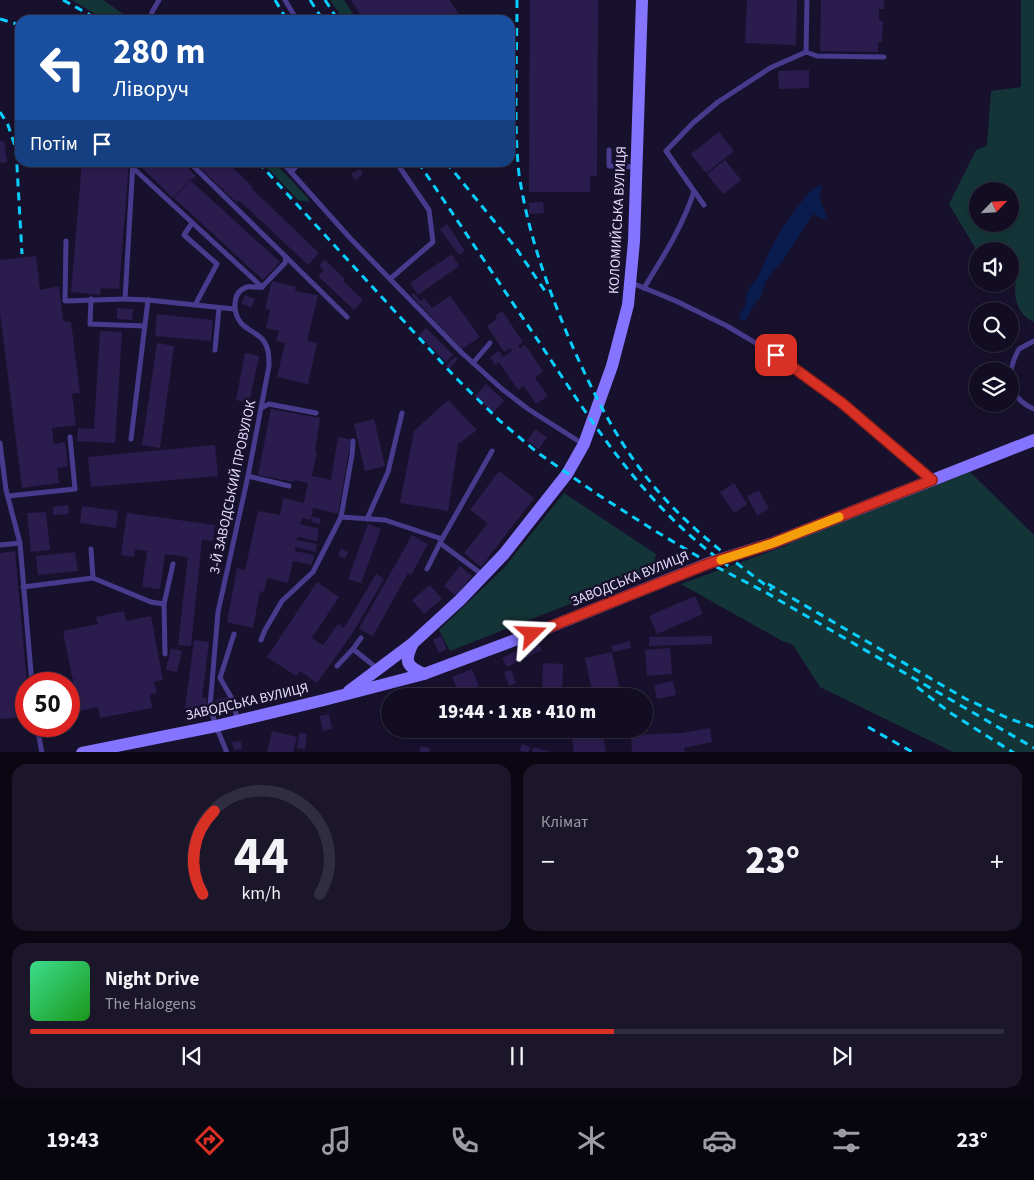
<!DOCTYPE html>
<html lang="uk">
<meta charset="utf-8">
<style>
body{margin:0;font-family:"Source Sans 3",sans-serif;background:#1b162a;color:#f1f3f6;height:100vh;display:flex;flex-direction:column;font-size:19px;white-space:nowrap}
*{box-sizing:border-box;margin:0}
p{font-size:16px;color:#9c9ca5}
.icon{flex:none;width:28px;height:28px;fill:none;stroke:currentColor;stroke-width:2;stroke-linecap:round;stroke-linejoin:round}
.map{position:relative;height:752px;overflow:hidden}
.drawer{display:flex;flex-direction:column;gap:12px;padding:12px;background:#0a0713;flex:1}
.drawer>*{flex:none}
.banner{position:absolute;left:15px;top:15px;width:500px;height:152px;border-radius:15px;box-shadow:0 2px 8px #0003,0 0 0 1px #312d40;background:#1a4fa0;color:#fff;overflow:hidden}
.needle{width:32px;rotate:65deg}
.tools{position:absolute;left:969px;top:182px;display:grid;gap:10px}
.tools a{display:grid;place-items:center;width:50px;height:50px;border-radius:50%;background:#120d22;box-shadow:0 2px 8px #0003,0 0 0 1px #312d40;font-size:25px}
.speed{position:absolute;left:15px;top:672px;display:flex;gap:10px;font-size:25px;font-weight:700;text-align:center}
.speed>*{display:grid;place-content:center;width:65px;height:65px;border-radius:50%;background:#120d22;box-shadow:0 2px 8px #0003,0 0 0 1px #312d40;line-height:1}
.speed .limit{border:8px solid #d22;background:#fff;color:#111}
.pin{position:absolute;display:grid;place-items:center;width:42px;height:42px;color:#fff;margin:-21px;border-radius:10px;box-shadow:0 2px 8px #0006}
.me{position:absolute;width:55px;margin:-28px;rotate:69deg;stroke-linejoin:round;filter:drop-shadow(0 0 4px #0008)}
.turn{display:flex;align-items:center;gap:18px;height:105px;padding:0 15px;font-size:22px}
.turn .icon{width:65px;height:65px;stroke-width:2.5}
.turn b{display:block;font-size:35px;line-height:42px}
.then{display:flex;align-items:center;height:48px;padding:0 15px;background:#0003;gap:10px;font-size:19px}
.big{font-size:38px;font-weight:800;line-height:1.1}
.drawer .tile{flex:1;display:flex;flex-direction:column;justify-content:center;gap:8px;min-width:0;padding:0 18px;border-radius:15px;background:#1b162a}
.drawer .dial{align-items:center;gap:0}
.dial svg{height:130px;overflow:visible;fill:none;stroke:#312d40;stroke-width:7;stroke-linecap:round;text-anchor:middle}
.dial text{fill:#f1f3f6;stroke:none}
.song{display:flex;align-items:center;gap:15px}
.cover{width:60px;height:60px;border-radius:8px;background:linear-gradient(135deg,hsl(150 70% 55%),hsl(120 70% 35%))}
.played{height:5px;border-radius:2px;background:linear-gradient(90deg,#d93025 60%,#312d40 60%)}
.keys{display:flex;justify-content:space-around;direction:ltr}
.heat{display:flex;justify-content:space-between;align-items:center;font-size:28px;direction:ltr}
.drawer .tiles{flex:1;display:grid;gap:12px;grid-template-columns:1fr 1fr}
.tile:last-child{grid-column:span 2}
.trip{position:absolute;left:381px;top:688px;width:272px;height:50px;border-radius:25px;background:#120d22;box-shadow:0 2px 8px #0003,0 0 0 1px #312d40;font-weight:800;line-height:50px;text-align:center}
.tabs{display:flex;height:80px;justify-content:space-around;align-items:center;background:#07050e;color:#9c9ca5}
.tabs .icon{width:35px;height:35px}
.tabs .current{color:#d93025}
.tabs b{font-size:22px;color:#f1f3f6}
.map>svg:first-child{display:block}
.green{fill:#143537;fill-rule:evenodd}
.water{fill:#0a1c4d}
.building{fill:#2b1c4e}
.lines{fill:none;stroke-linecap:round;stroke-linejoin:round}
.lane{stroke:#463b8d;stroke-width:5}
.secondary{stroke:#8474ff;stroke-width:12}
.rail{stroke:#09cfff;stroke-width:3;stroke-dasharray:8 6;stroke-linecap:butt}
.route-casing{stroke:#8d1f18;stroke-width:12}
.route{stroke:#d93025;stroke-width:9}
.slow{stroke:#f59e0b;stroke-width:9}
.labels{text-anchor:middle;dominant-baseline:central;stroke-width:5;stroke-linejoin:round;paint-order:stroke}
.street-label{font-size:14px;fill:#e4ddff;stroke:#18112d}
</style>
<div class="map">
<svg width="1034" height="753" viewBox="0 0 1034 753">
<rect width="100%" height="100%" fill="#18112d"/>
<g class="green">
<path d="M72,0h31l29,20h-27z"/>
<path d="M330,0h14l13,20h-13z"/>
<path d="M1021,0h13v322c-13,-6 -19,-18 -19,-32 0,-7 2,-14 1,-20 -2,-8 -6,-10 -6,-19h-4l-17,-6 -12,6 -28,-47 27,-54 11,-4 4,-55 30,-4zM1010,191v33h-32v-33z"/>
<path d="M263,163h12l33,35 1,4 -11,-2z"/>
<path d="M970,472l64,63v217h-81l-133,-65 -27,-42 -7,-3h-2l-103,-58 104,-38 10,-6z"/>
<path d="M564,493l92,61 -4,18 -202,79 -11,-21 64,-61z"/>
</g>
<path class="water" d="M821,184l-1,16 7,18 -4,1 -10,-5 -29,45 -18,21 -5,16 -6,7 -10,18 -6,-2c1,-5 4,-9 6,-14 2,-5 1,-10 3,-15 4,-6 10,-12 13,-19 8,-24 38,-75 60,-87z"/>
<g class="building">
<path d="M351,0h98l14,20h-99z"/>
<path d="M530,0h68l-1,176h-7v16h-61z"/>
<path d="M747,0h50l-1,45 -51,-2z"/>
<path d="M821,0h63v9h-5v12h4l-1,21h-4v10l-58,-1z"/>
<path d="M809,70v18l-30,1 -1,-18z"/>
<path d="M719,132l15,19 -28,22 -15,-19z"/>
<path d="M0,141h4l3,21 -7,1z"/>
<path d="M725,160l16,20 -18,14 -16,-20z"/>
<path d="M82,162h47l-10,127 -18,-1 -1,7 -29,-3z"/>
<path d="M136,162h46l14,14 -5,4 -1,-1 -17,19z"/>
<path d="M194,162h33l26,25 -2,1 68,65 -11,12 -69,-65 -2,3z"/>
<path d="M360,169l3,5 -8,6 -4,-6z"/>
<path d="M190,180l90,82 -17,18 -89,-82z"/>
<path d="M543,202l1,11 -15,1v-11z"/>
<path d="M447,224l18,27 -6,4 -19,-26z"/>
<path d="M452,254l7,12 -41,29 -8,-12z"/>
<path d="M36,256l4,34 19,-4 4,35 8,1 9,71 -8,1 4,31 -24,3 2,16 11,-2 3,25 -11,1 2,15 -37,5 -22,-175v-53z"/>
<path d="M325,260l20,19 -2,2 20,19 -9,10 -36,-34 6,-6 -5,-5z"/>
<path d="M272,281l24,6 -1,4 23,4 -11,46 10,2 -9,41 -31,-7 8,-34 -9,-2 3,-10 -13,-3 4,-18 -5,-1z"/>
<path d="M414,293l7,8 3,-3 8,10 18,-12 30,41 -18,12 -51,-54z"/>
<path d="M245,295l10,4 -4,9 -10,-5z"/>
<path d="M117,308l16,1 -1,11 -15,-1z"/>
<path d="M502,311l21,31 -5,4 2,3 5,-4 18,26 -8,7 13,18 -12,8 -12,-18 -6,4 -19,-28 -4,3 -5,-8 9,-6 4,6 9,-6 -2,-3 -6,4 -17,-26 10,-7 -2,-3z"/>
<path d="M157,314l56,6 -2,21 -56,-5z"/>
<path d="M426,328l27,27 -7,7 -27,-27z"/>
<path d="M100,331l22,1 -7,111 -38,-2 1,-13 16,1z"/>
<path d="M157,343l17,3 -14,102 -18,-3z"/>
<path d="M245,353l14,3 -10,47 -13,-3z"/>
<path d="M455,357l3,2 -9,10 -3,-3z"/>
<path d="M486,384l18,16 -11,13 -18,-17z"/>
<path d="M448,400l29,30 -19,14 -10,67 -48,-8 14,-72z"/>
<path d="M271,409l49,9 -5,34h2l-5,24 19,4 7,-43 13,2 -13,75 -25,-6 -2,12 -9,-2 -2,6 19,5 -2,12 -19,-4 -1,3 20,4 -1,8 -21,-5v4l19,4 -2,10 -19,-4 -5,22 -21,-5 -3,14 -4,-1 -7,37 -26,-6 10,-54 8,2 13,-59 22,4 3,-17 21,5 4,-20 -13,-3 -1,2 -36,-7z"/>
<path d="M374,419l11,47 -20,5 -11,-47z"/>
<path d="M535,429l12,8 -8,12 -12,-8z"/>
<path d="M215,445l3,31 -127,11 -3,-30z"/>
<path d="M499,471l35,27 -53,69 -17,-14 24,-30 -18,-13z"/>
<path d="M734,483l13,21 -13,9 -14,-21z"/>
<path d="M759,490l10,19 -12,6 -10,-19z"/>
<path d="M68,505l1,9 -16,1v-8z"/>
<path d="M82,506l36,5 -2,17 -36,-5z"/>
<path d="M46,512l4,38 -19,2 -4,-39z"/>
<path d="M127,513l88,12 -2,16 -11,-1 -11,106 -13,-1 10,-88 -23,-3 -5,35 -18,-2 5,-36 -12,-2 -1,8 -13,-2z"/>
<path d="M313,516l8,3 -1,5 -9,-2z"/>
<path d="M368,524l13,5 -20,54 -13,-4z"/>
<path d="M412,535l16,9 -17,31 -3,-2 -35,63 -14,-7z"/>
<path d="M341,549l7,3 -3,7 -7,-3z"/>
<path d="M15,551l12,133 -1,33 -26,2v-166z"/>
<path d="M75,552l3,19 -40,4 -2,-19z"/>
<path d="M460,566l12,10 -16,20 -12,-10z"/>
<path d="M376,574l8,5 -32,55 -35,49 -17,-12 -4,5 -29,-19 50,-75 22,15 -27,41 11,7 15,-21 6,4z"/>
<path d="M430,585l12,14 -18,15 -12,-14z"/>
<path d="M695,596l8,18 -46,20 -8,-18z"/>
<path d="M124,611l2,10 25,-5 12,64 -9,2 3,11 -7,2 2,13 -52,10 -2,-11 -19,4 -16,-80 35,-7 -2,-7z"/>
<path d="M441,636l6,13 -8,4 -6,-13z"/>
<path d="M712,636v8l-63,2v-9z"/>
<path d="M194,640l15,2 -7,56h5l-1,13 -21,-3z"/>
<path d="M537,641l5,9 -35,17 -5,-9z"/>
<path d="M630,641l1,7 -18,4 -2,-6z"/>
<path d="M171,648l11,3 -5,21 -11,-2z"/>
<path d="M670,648l2,26 -25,2 -2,-26z"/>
<path d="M612,652l9,44h-28l-8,-38z"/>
<path d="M543,663l20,1 -1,32h-20z"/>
<path d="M472,669l8,20 -20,7 -8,-19z"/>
<path d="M511,670l5,13 -7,3 -5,-14z"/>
<path d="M673,681l3,14 -19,4 -3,-14z"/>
<path d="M500,690l9,2 -1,4h-9z"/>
<path d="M230,697l1,7 -14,3 -2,-7z"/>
<path d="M329,714l3,15 -9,2 -3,-15z"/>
<path d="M39,726h31l1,5 -30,6z"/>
<path d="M710,728l2,14 -28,6 1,5h-53l-1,-18 52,-2z"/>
<path d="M468,729h13l-2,9 -12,-2z"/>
<path d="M272,731l25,6 -4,16h-26z"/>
<path d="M299,733l8,1 -2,15 -8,-1z"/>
<path d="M603,733l3,20h-32l-2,-15z"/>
<path d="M241,741l1,8 -8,1 -2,-8z"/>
<path d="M522,744l8,3 -2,6 -8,-2z"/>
<path d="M421,746l9,2 -1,5h-10z"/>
<path d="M533,747l17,5 -1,1h-17z"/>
</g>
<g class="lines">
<g class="lane">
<path d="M285,0l12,20"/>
<path d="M807,0l-1,52 11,4 67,1"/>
<path d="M151,20l1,-8 7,-12"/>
<path d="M609,150v16l27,1"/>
<path d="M133,162l-8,137 23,1 86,9"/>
<path d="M189,162l97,95 -1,6 -23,24"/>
<path d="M282,162l68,76 112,115 40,36 26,20 55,35"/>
<path d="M132,167l130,120"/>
<path d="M291,172l9,-10"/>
<path d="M694,191l10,14"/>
<path d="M192,223l-8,12 33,29 -22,41"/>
<path d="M66,241l-1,60 60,-2"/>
<path d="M286,257l61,60"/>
<path d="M390,279l43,-37 -4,-32 -33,-48"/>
<path d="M632,283l44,18 51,25 49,29 66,48 90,77"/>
<path d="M644,288c19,-31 39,-62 50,-97l-28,-40 27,-28 25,-21 52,-34 36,-16"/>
<path d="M91,299l-1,25 55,2"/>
<path d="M1034,341l-15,8c-13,23 -12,49 15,60"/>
<path d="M215,350l4,-42"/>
<path d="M473,363l17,-20"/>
<path d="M261,408l8,-4 47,9"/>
<path d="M131,439l17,-139"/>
<path d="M0,443l6,47 14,53 12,141"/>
<path d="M248,476l41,10"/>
<path d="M8,496l67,-7 -5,-52"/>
<path d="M341,517l44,3 57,19"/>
<path d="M367,519l21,-47 14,-59"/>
<path d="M440,543l43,32"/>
<path d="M0,545l20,-2"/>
<path d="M91,549l2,29"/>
<path d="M427,569l15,-30 50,-88"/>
<path d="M23,587l70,-9 58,24 13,2"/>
<path d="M234,634l-14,44 14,24 3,19"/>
<path d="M361,638l-8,11 25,20"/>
<path d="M261,640l4,-10 17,-29 31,-29 28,-55 11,-62 1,-14"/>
<path d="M165,654l-1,-50 9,-40"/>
<path d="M337,666l16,-17"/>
<path d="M69,708l2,-1"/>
<path d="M37,726l5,27"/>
<path d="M227,753l-11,-27 -6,-20 8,-94 30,-136 21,-110c0,-10 0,-18 -6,-26 -6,-7 -16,-10 -22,-17 -8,-10 -10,-31 6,-36 4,-1 10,1 15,0"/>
</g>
<g class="secondary">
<path d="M413,643c-9,19 -7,23 11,31"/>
<path d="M349,691l64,-48 47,-43 44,-46 63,-80 17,-30 28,-78 16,-61 6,-64 8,-241"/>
<path d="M82,753l134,-27 108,-26 100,-26 126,-47 159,-64 64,-20 261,-103"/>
</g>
<g class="rail">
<path d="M63,0l36,20"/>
<path d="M275,0l12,20"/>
<path d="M310,0l13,20"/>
<path d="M325,0l13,20"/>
<path d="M517,0c0,31 -1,63 -1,94 0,27 0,53 3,80 9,59 26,106 49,162 25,58 54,117 98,164 32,35 69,62 106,90"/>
<path d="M0,19l20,6"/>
<path d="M0,112l8,13 8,24 6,105"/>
<path d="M258,162l197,215 45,44 38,32 62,43 52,33 57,34 56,29 269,156"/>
<path d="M418,162c41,61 82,122 123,183 56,85 105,163 190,223"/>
<path d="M446,162l70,86 29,43"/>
<path d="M768,584l198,115 44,20 24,8"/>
<path d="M917,687l32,25 65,41"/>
<path d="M868,727l46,26"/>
</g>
</g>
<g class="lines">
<g class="route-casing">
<path id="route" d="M532,634l178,-71 63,-20 159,-63 -90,-77 -66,-48"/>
</g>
<use href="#route" class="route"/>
<path class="slow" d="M721,560l52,-17 66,-26"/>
</g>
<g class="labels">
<g class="street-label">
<text transform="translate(618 220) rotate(-87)">КОЛОМИЙСЬКА ВУЛИЦЯ</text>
<text transform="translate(233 487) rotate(-78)">3-Й ЗАВОДСЬКИЙ ПРОВУЛОК</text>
<text transform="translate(630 579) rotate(-22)">ЗАВОДСЬКА ВУЛИЦЯ</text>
<text transform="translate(247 702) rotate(-13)">ЗАВОДСЬКА ВУЛИЦЯ</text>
</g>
</g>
</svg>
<div class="tools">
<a><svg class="needle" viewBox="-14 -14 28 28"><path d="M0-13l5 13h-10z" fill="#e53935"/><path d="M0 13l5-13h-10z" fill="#9c9ca5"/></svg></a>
<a><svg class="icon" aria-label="sound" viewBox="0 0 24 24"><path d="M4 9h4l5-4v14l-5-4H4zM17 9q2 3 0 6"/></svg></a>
<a><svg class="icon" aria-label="search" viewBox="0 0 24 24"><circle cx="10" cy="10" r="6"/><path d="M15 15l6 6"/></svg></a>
<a><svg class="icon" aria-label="layers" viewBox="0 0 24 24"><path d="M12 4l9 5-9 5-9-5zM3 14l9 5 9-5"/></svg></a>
</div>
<div class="speed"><div class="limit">50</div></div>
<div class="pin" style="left:776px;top:355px;background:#d93025"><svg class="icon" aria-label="arrive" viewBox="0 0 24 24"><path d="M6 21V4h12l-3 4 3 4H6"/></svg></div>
<svg class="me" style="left:532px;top:634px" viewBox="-20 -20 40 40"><path d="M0-17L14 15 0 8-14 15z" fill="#d93025" stroke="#fff" stroke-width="4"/></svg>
<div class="trip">19:44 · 1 хв · 410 m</div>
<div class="banner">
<div class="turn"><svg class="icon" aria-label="left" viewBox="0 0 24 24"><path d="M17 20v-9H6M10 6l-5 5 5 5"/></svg><div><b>280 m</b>Ліворуч</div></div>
<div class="then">Потім<svg class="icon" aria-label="arrive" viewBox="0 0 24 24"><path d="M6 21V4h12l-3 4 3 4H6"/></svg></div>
</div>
</div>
<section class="drawer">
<div class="tiles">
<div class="tile dial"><svg viewBox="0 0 100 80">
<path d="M14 69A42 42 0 1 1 86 69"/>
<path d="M14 69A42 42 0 0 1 21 18" stroke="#d93025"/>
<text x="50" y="56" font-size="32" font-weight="700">44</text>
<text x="50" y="72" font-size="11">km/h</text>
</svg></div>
<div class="tile"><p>Клімат</p>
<div class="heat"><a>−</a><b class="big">23°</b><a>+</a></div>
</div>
<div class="tile">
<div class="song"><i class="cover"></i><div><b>Night Drive</b><p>The Halogens</p></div></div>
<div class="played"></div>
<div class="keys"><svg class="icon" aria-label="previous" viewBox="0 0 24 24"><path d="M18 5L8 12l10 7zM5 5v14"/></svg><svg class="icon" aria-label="pause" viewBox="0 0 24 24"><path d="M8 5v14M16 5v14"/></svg><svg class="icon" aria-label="next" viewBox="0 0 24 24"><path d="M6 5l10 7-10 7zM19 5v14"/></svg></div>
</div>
</div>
</section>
<nav class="tabs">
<b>19:43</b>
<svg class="icon current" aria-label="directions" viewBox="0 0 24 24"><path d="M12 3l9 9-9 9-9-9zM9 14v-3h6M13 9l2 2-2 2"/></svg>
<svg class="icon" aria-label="music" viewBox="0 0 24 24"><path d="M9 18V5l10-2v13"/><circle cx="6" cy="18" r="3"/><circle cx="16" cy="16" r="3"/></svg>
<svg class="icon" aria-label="phone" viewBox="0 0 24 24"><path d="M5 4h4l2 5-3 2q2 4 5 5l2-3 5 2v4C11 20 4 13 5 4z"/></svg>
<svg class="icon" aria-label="climate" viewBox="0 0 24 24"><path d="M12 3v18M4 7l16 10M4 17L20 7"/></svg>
<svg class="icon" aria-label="car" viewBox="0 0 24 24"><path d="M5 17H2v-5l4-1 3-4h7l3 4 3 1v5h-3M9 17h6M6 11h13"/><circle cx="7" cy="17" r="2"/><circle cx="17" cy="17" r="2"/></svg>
<svg class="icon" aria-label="filters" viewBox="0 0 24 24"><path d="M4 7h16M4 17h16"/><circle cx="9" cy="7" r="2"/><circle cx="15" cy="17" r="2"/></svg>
<b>23°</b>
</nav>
